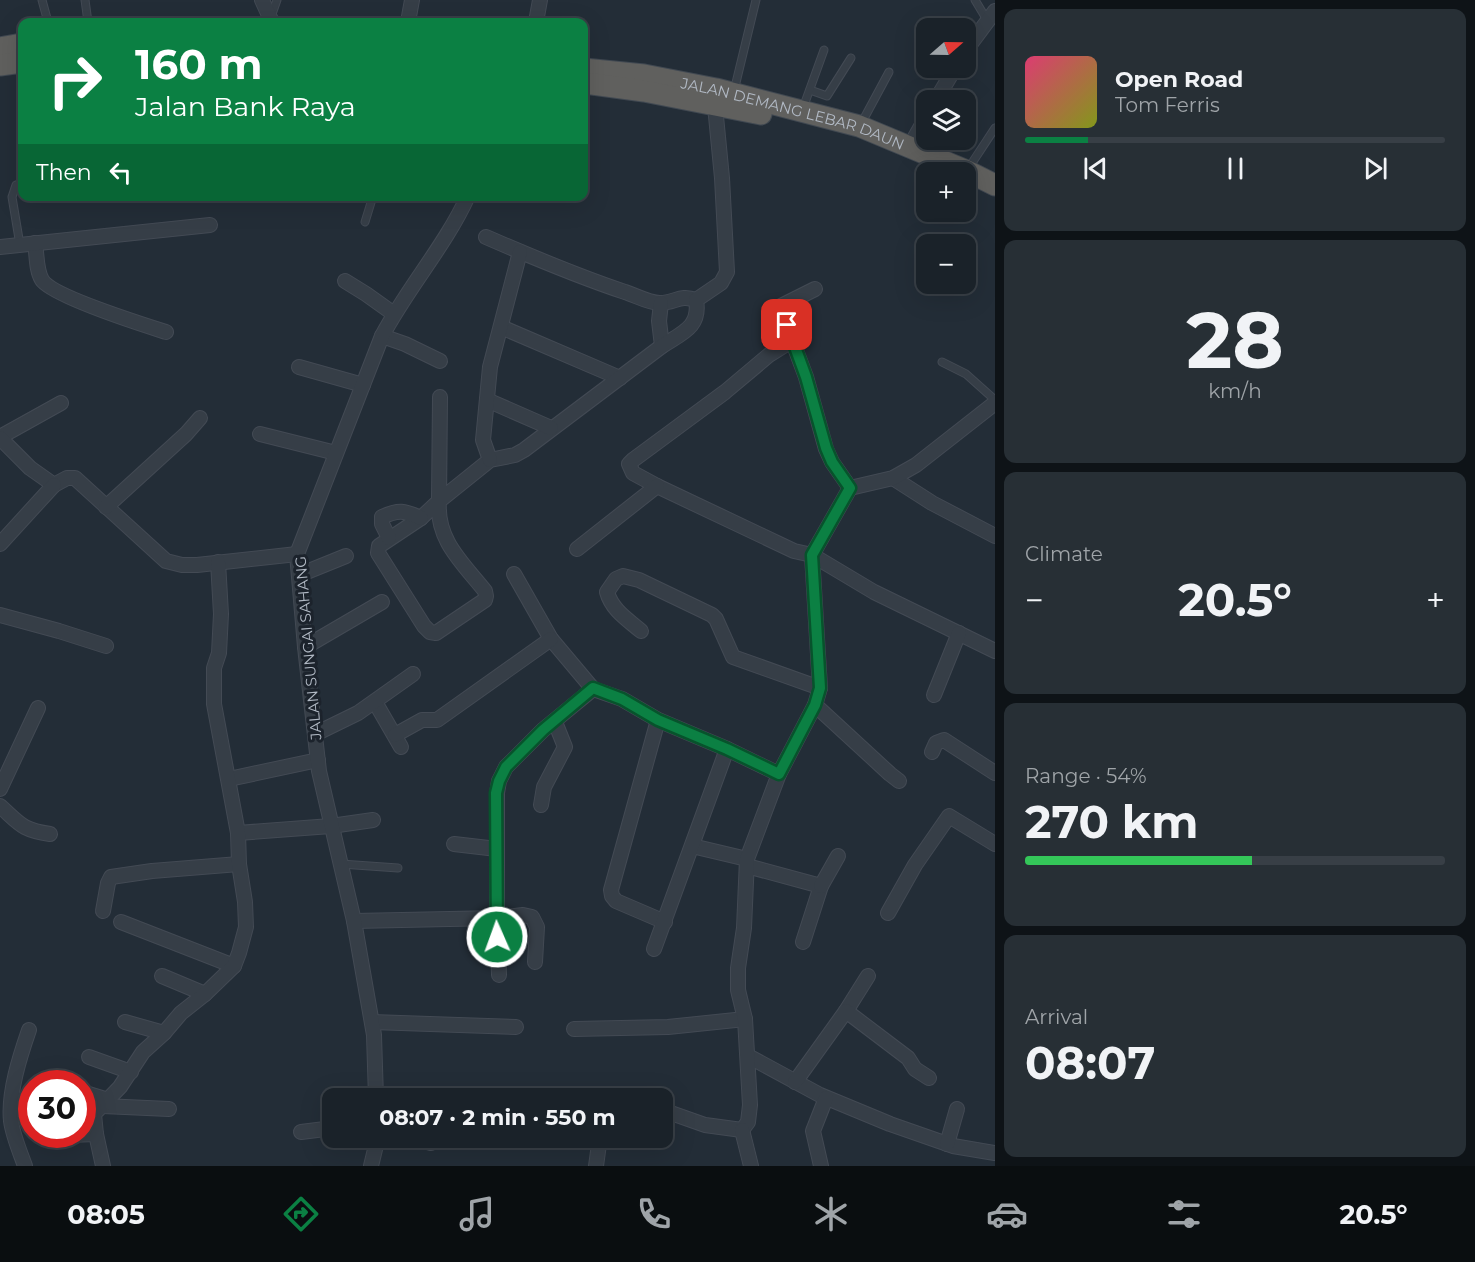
<!DOCTYPE html>
<meta charset="utf-8">
<style>
body{margin:0;font-family:Montserrat,sans-serif;background:#272f35;color:#f1f3f6;height:100vh;display:flex;flex-direction:column;font-size:22px;white-space:nowrap}
*{box-sizing:border-box;margin:0}
p{font-size:20px;color:#9fa4a8}
.icon{flex:none;width:33px;height:33px;fill:none;stroke:currentColor;stroke-width:2;stroke-linecap:round;stroke-linejoin:round}
.map{position:relative;flex:1;overflow:hidden}
.details{display:flex;flex-direction:column;gap:9px;padding:9px;background:#0e1317;width:480px}
.details>*{flex:none}
.top-card{position:absolute;left:18px;top:18px;width:570px;height:183px;border-radius:12px;box-shadow:0 6px 24px #0002,0 0 0 2px #383f46;background:#0b8043;color:#fff;overflow:hidden}
.needle{width:39px;rotate:70deg}
.buttons{position:absolute;left:916px;top:18px;display:grid;gap:12px}
.buttons a{display:grid;place-items:center;width:60px;height:60px;border-radius:12px;background:#1a2229;box-shadow:0 6px 24px #0002,0 0 0 2px #383f46;font-size:30px}
.speed{position:absolute;left:18px;top:1070px;display:flex;gap:12px;font-size:30px;font-weight:700;text-align:center}
.speed>*{display:grid;place-content:center;width:78px;height:78px;border-radius:50%;background:#1a2229;box-shadow:0 6px 24px #0002,0 0 0 2px #383f46;line-height:1}
.speed .limit{border:9px solid #d22;background:#fff;color:#111}
.pin{position:absolute;display:grid;place-items:center;width:51px;height:51px;color:#fff;margin:-26px;border-radius:12px;box-shadow:0 3px 9px #0006}
.me{position:absolute;width:66px;margin:-33px;rotate:358deg;stroke-linejoin:round;filter:drop-shadow(0 0 4px #0008)}
.turn{display:flex;align-items:center;gap:21px;height:126px;padding:0 18px;font-size:27px}
.turn .icon{width:78px;height:78px;stroke-width:2.5}
.turn b{display:block;font-size:42px;line-height:51px}
.then{display:flex;align-items:center;height:57px;padding:0 18px;background:#0003;gap:12px;font-size:22px}
.big{font-size:45px;font-weight:700;line-height:1.1}
.details .widget{flex:1;display:flex;flex-direction:column;justify-content:center;gap:9px;min-width:0;padding:0 21px;border-radius:12px;background:#272f35}
.details .dial{align-items:center;gap:0}
.dial b{font-size:78px;line-height:1}
.song{display:flex;align-items:center;gap:18px}
.cover{width:72px;height:72px;border-radius:9px;background:linear-gradient(135deg,hsl(340 70% 55%),hsl(70 70% 35%))}
.played{height:6px;border-radius:3px;background:linear-gradient(90deg,#0b8043 15%,#383f46 15%)}
.keys{display:flex;justify-content:space-around;direction:ltr}
.heat{display:flex;justify-content:space-between;align-items:center;font-size:33px;direction:ltr}
.charge{height:9px;border-radius:4px;background:linear-gradient(90deg,#34c759 54%,#383f46 0)}
.trip{position:absolute;left:322px;top:1088px;width:351px;height:60px;border-radius:12px;background:#1a2229;box-shadow:0 6px 24px #0002,0 0 0 2px #383f46;font-weight:700;line-height:60px;text-align:center}
.dock{display:flex;height:96px;justify-content:space-around;align-items:center;background:#0a0e10;color:#9fa4a8}
.dock .icon{width:42px;height:42px}
.dock .on{color:#0b8043}
.dock b{font-size:27px;color:#f1f3f6}
main{display:flex;flex:1;min-height:0}
.map>svg:first-child{display:block}
.lines{fill:none;stroke-linecap:round;stroke-linejoin:round}
.service-casing{stroke:#434a54;stroke-width:9}
.minor-casing{stroke:#434a54;stroke-width:16}
.trunk-casing{stroke:#414952;stroke-width:23}
.service{stroke:#363e47;stroke-width:7}
.minor{stroke:#363e47;stroke-width:14}
.trunk{stroke:#60605e;stroke-width:21}
.route-casing{stroke:#07532c;stroke-width:15}
.route{stroke:#0b8043;stroke-width:10}
.labels{text-anchor:middle;dominant-baseline:central;stroke-width:6;stroke-linejoin:round;paint-order:stroke}
.street-label{font-size:15px;fill:#b1b9c4;stroke:#1c232c}
</style>
<main>
<div class="map">
<svg width="995" height="1166" viewBox="0 0 995 1166">
<rect width="100%" height="100%" fill="#232d37"/>
<g class="lines">
<g class="service-casing">
<g id="service">
<path d="M42,0l6,22"/>
<path d="M85,0l3,22"/>
<path d="M975,0l12,20"/>
<path d="M271,17l6,-17"/>
<path d="M810,90l17,6 24,-38"/>
<path d="M734,91l22,-91"/>
<path d="M803,108l21,-58"/>
<path d="M861,124l28,-52"/>
<path d="M968,169l27,-41"/>
<path d="M365,222l8,-26"/>
<path d="M20,245l-8,-48 4,-12 6,-2"/>
<path d="M942,362l24,12 29,26"/>
<path d="M341,864l57,4"/>
</g>
</g>
<g class="minor-casing">
<g id="minor">
<path d="M262,0l10,22"/>
<path d="M408,22l4,-22"/>
<path d="M536,22l4,-22"/>
<path d="M966,50l29,-39"/>
<path d="M936,100l19,-32"/>
<path d="M910,146l17,-30"/>
<path d="M486,237c46,20 91,39 139,55 10,3 24,11 35,11 15,0 20,-9 36,-3"/>
<path d="M35,243c2,12 1,27 7,37 10,16 102,45 124,52"/>
<path d="M0,247l210,-22"/>
<path d="M345,281l21,13 28,20"/>
<path d="M815,289l-34,17 -1,2 26,69 20,72 6,13 18,26"/>
<path d="M661,303l-2,18 3,25"/>
<path d="M501,327l119,51"/>
<path d="M382,336l23,8 35,17"/>
<path d="M793,340l-24,15 -44,37 -92,68 -4,4 4,9 24,13 137,65 18,4 62,37 121,59"/>
<path d="M299,367l64,18"/>
<path d="M440,397l-1,104c-3,39 23,61 46,90l1,5 -1,4 -49,33 -6,-1 -6,-6 -46,-73 1,-7 42,-28 18,-17 51,-41 25,-5 9,-5 138,-104c20,-13 39,-19 34,-46l25,-17 6,-11 -5,-94 -7,-72"/>
<path d="M487,400l64,28"/>
<path d="M260,434l76,19"/>
<path d="M0,437l61,-34"/>
<path d="M0,438l30,30 24,17 13,-7h8l91,83 16,4h15l100,-11"/>
<path d="M490,460l-7,-20 7,-73 30,-115"/>
<path d="M893,478l39,25 63,33"/>
<path d="M106,507l80,-73 14,-16"/>
<path d="M389,538l-7,-14v-7c18,-8 22,-6 39,1"/>
<path d="M0,544l54,-59"/>
<path d="M577,549l80,-63"/>
<path d="M514,574l37,65 42,50 29,10 36,21 69,29 52,25"/>
<path d="M299,575l47,-19"/>
<path d="M0,615l59,16 47,15"/>
<path d="M641,631c-14,-12 -29,-21 -34,-39l9,-13 7,-3 16,4 73,35 4,4 17,38 87,31"/>
<path d="M305,647l77,-45"/>
<path d="M934,695l25,-62"/>
<path d="M375,702l26,45"/>
<path d="M815,705l75,69 9,7"/>
<path d="M658,720l-47,170 1,6 4,5 49,21"/>
<path d="M315,734l43,-21 55,-39"/>
<path d="M395,735l27,-15h15l114,-81"/>
<path d="M932,752l4,-9 8,-3 51,33"/>
<path d="M229,779l89,-19"/>
<path d="M0,789l38,-81"/>
<path d="M541,805l3,-18 21,-40 -10,-25"/>
<path d="M0,806c20,18 22,24 50,28"/>
<path d="M238,833l93,-7 42,-6"/>
<path d="M454,844l43,5"/>
<path d="M692,846l55,13"/>
<path d="M747,866l74,20 -18,56"/>
<path d="M821,886l17,-30"/>
<path d="M103,911l5,-28 3,-6 41,-6 87,-7"/>
<path d="M888,913l27,-48 34,-49 46,28"/>
<path d="M354,921l143,-3 26,-3 9,2 5,10 -2,35"/>
<path d="M121,922l113,44"/>
<path d="M654,949l73,-200"/>
<path d="M499,975l-2,-57v-125l2,-12 7,-14 37,-37 50,-41"/>
<path d="M162,976l43,18"/>
<path d="M846,1011l22,-35"/>
<path d="M125,1022l39,11"/>
<path d="M372,1022l144,5"/>
<path d="M574,1029l94,-2 77,-8"/>
<path d="M748,1056l72,39 70,29 63,22 42,7"/>
<path d="M89,1057l42,15"/>
<path d="M795,1082l51,-71 62,47 7,11 14,9"/>
<path d="M82,1092l26,8"/>
<path d="M376,1098l-2,-63 -20,-114 -35,-150 -14,-124 -8,-93 85,-218c26,-49 63,-90 86,-140"/>
<path d="M103,1106l66,3"/>
<path d="M663,1113h8l34,12 37,5 6,-8 2,-17 -5,-86 -7,-29v-22l6,-40 3,-69 32,-85 36,-69 5,-17 -8,-133 38,-67 43,-10 23,-13 79,-62"/>
<path d="M742,1130l9,36"/>
<path d="M301,1132l32,-4"/>
<path d="M44,1136l52,-2"/>
<path d="M411,1137l20,6"/>
<path d="M947,1144l10,-35"/>
<path d="M25,1166c-5,-14 -12,-30 -14,-45 -3,-28 9,-65 18,-91"/>
<path d="M103,1166l-7,-32 -2,-20 26,-27 23,-35 21,-19 17,-20 24,-19 29,-28 5,-13 7,-26 -1,-25 -6,-38 -1,-31 -24,-129v-36l5,-15 2,-39 -3,-52"/>
<path d="M371,1166l7,-29"/>
<path d="M596,1166l4,-29"/>
<path d="M821,1166l-8,-35 13,-33"/>
</g>
</g>
<g class="trunk-casing">
<g id="trunk">
<path d="M0,48l22,-4"/>
<path d="M0,65l22,-3"/>
<path id="s1" d="M584,69l60,6 72,14 143,37 108,45 28,14"/>
<path d="M585,83l59,8 117,23"/>
</g>
</g>
<use href="#service" class="service"/>
<use href="#minor" class="minor"/>
<use href="#trunk" class="trunk"/>
</g>
<g class="lines">
<g class="route-casing">
<path id="route" d="M497,937l-1,-144 3,-12 7,-14 37,-37 50,-42 29,11 36,21 69,29 52,25 36,-69 5,-17 -8,-133 38,-67 -18,-26 -6,-14 -20,-71 -19,-52"/>
</g>
<use href="#route" class="route"/>
</g>
<g class="labels">
<g class="street-label">
<text stroke="none"><textPath href="#s1" startOffset="214">JALAN DEMANG LEBAR DAUN</textPath></text>
<text transform="translate(308 648) rotate(-95)">JALAN SUNGAI SAHANG</text>
</g>
</g>
</svg>
<div class="buttons">
<a><svg class="needle" viewBox="-14 -14 28 28"><path d="M0-13l5 13h-10z" fill="#e53935"/><path d="M0 13l5-13h-10z" fill="#9fa4a8"/></svg></a>
<a><svg class="icon" aria-label="layers" viewBox="0 0 24 24"><path d="M12 4l9 5-9 5-9-5zM3 14l9 5 9-5"/></svg></a>
<a>+</a>
<a>−</a>
</div>
<div class="speed"><div class="limit">30</div></div>
<div class="pin" style="left:787px;top:325px;background:#d93025"><svg class="icon" aria-label="arrive" viewBox="0 0 24 24"><path d="M6 21V4h12l-3 4 3 4H6"/></svg></div>
<svg class="me" style="left:497px;top:937px" viewBox="-20 -20 40 40"><circle r="17" fill="#0b8043" stroke="#fff" stroke-width="3"/><path d="M0-11L8 9 0 5-8 9z" fill="#fff"/></svg>
<div class="trip">08:07 · 2 min · 550 m</div>
<div class="top-card">
<div class="turn"><svg class="icon" aria-label="right" viewBox="0 0 24 24"><path d="M7 20v-9h11M14 6l5 5-5 5"/></svg><div><b>160 m</b>Jalan Bank Raya</div></div>
<div class="then">Then<svg class="icon" aria-label="left" viewBox="0 0 24 24"><path d="M17 20v-9H6M10 6l-5 5 5 5"/></svg></div>
</div>
</div>
<section class="details">
<div class="widget">
<div class="song"><i class="cover"></i><div><b>Open Road</b><p>Tom Ferris</p></div></div>
<div class="played"></div>
<div class="keys"><svg class="icon" aria-label="previous" viewBox="0 0 24 24"><path d="M18 5L8 12l10 7zM5 5v14"/></svg><svg class="icon" aria-label="pause" viewBox="0 0 24 24"><path d="M8 5v14M16 5v14"/></svg><svg class="icon" aria-label="next" viewBox="0 0 24 24"><path d="M6 5l10 7-10 7zM19 5v14"/></svg></div>
</div>
<div class="widget dial"><b>28</b><p>km/h</p></div>
<div class="widget"><p>Climate</p>
<div class="heat"><a>−</a><b class="big">20.5°</b><a>+</a></div>
</div>
<div class="widget"><p>Range · 54%</p><b class="big">270 km</b><div class="charge"></div></div>
<div class="widget"><p>Arrival</p><b class="big">08:07</b></div>
</section>
</main>
<nav class="dock">
<b>08:05</b>
<svg class="icon on" aria-label="directions" viewBox="0 0 24 24"><path d="M12 3l9 9-9 9-9-9zM9 14v-3h6M13 9l2 2-2 2"/></svg>
<svg class="icon" aria-label="music" viewBox="0 0 24 24"><path d="M9 18V5l10-2v13"/><circle cx="6" cy="18" r="3"/><circle cx="16" cy="16" r="3"/></svg>
<svg class="icon" aria-label="phone" viewBox="0 0 24 24"><path d="M5 4h4l2 5-3 2q2 4 5 5l2-3 5 2v4C11 20 4 13 5 4z"/></svg>
<svg class="icon" aria-label="climate" viewBox="0 0 24 24"><path d="M12 3v18M4 7l16 10M4 17L20 7"/></svg>
<svg class="icon" aria-label="car" viewBox="0 0 24 24"><path d="M5 17H2v-5l4-1 3-4h7l3 4 3 1v5h-3M9 17h6M6 11h13"/><circle cx="7" cy="17" r="2"/><circle cx="17" cy="17" r="2"/></svg>
<svg class="icon" aria-label="filters" viewBox="0 0 24 24"><path d="M4 7h16M4 17h16"/><circle cx="9" cy="7" r="2"/><circle cx="15" cy="17" r="2"/></svg>
<b>20.5°</b>
</nav>
